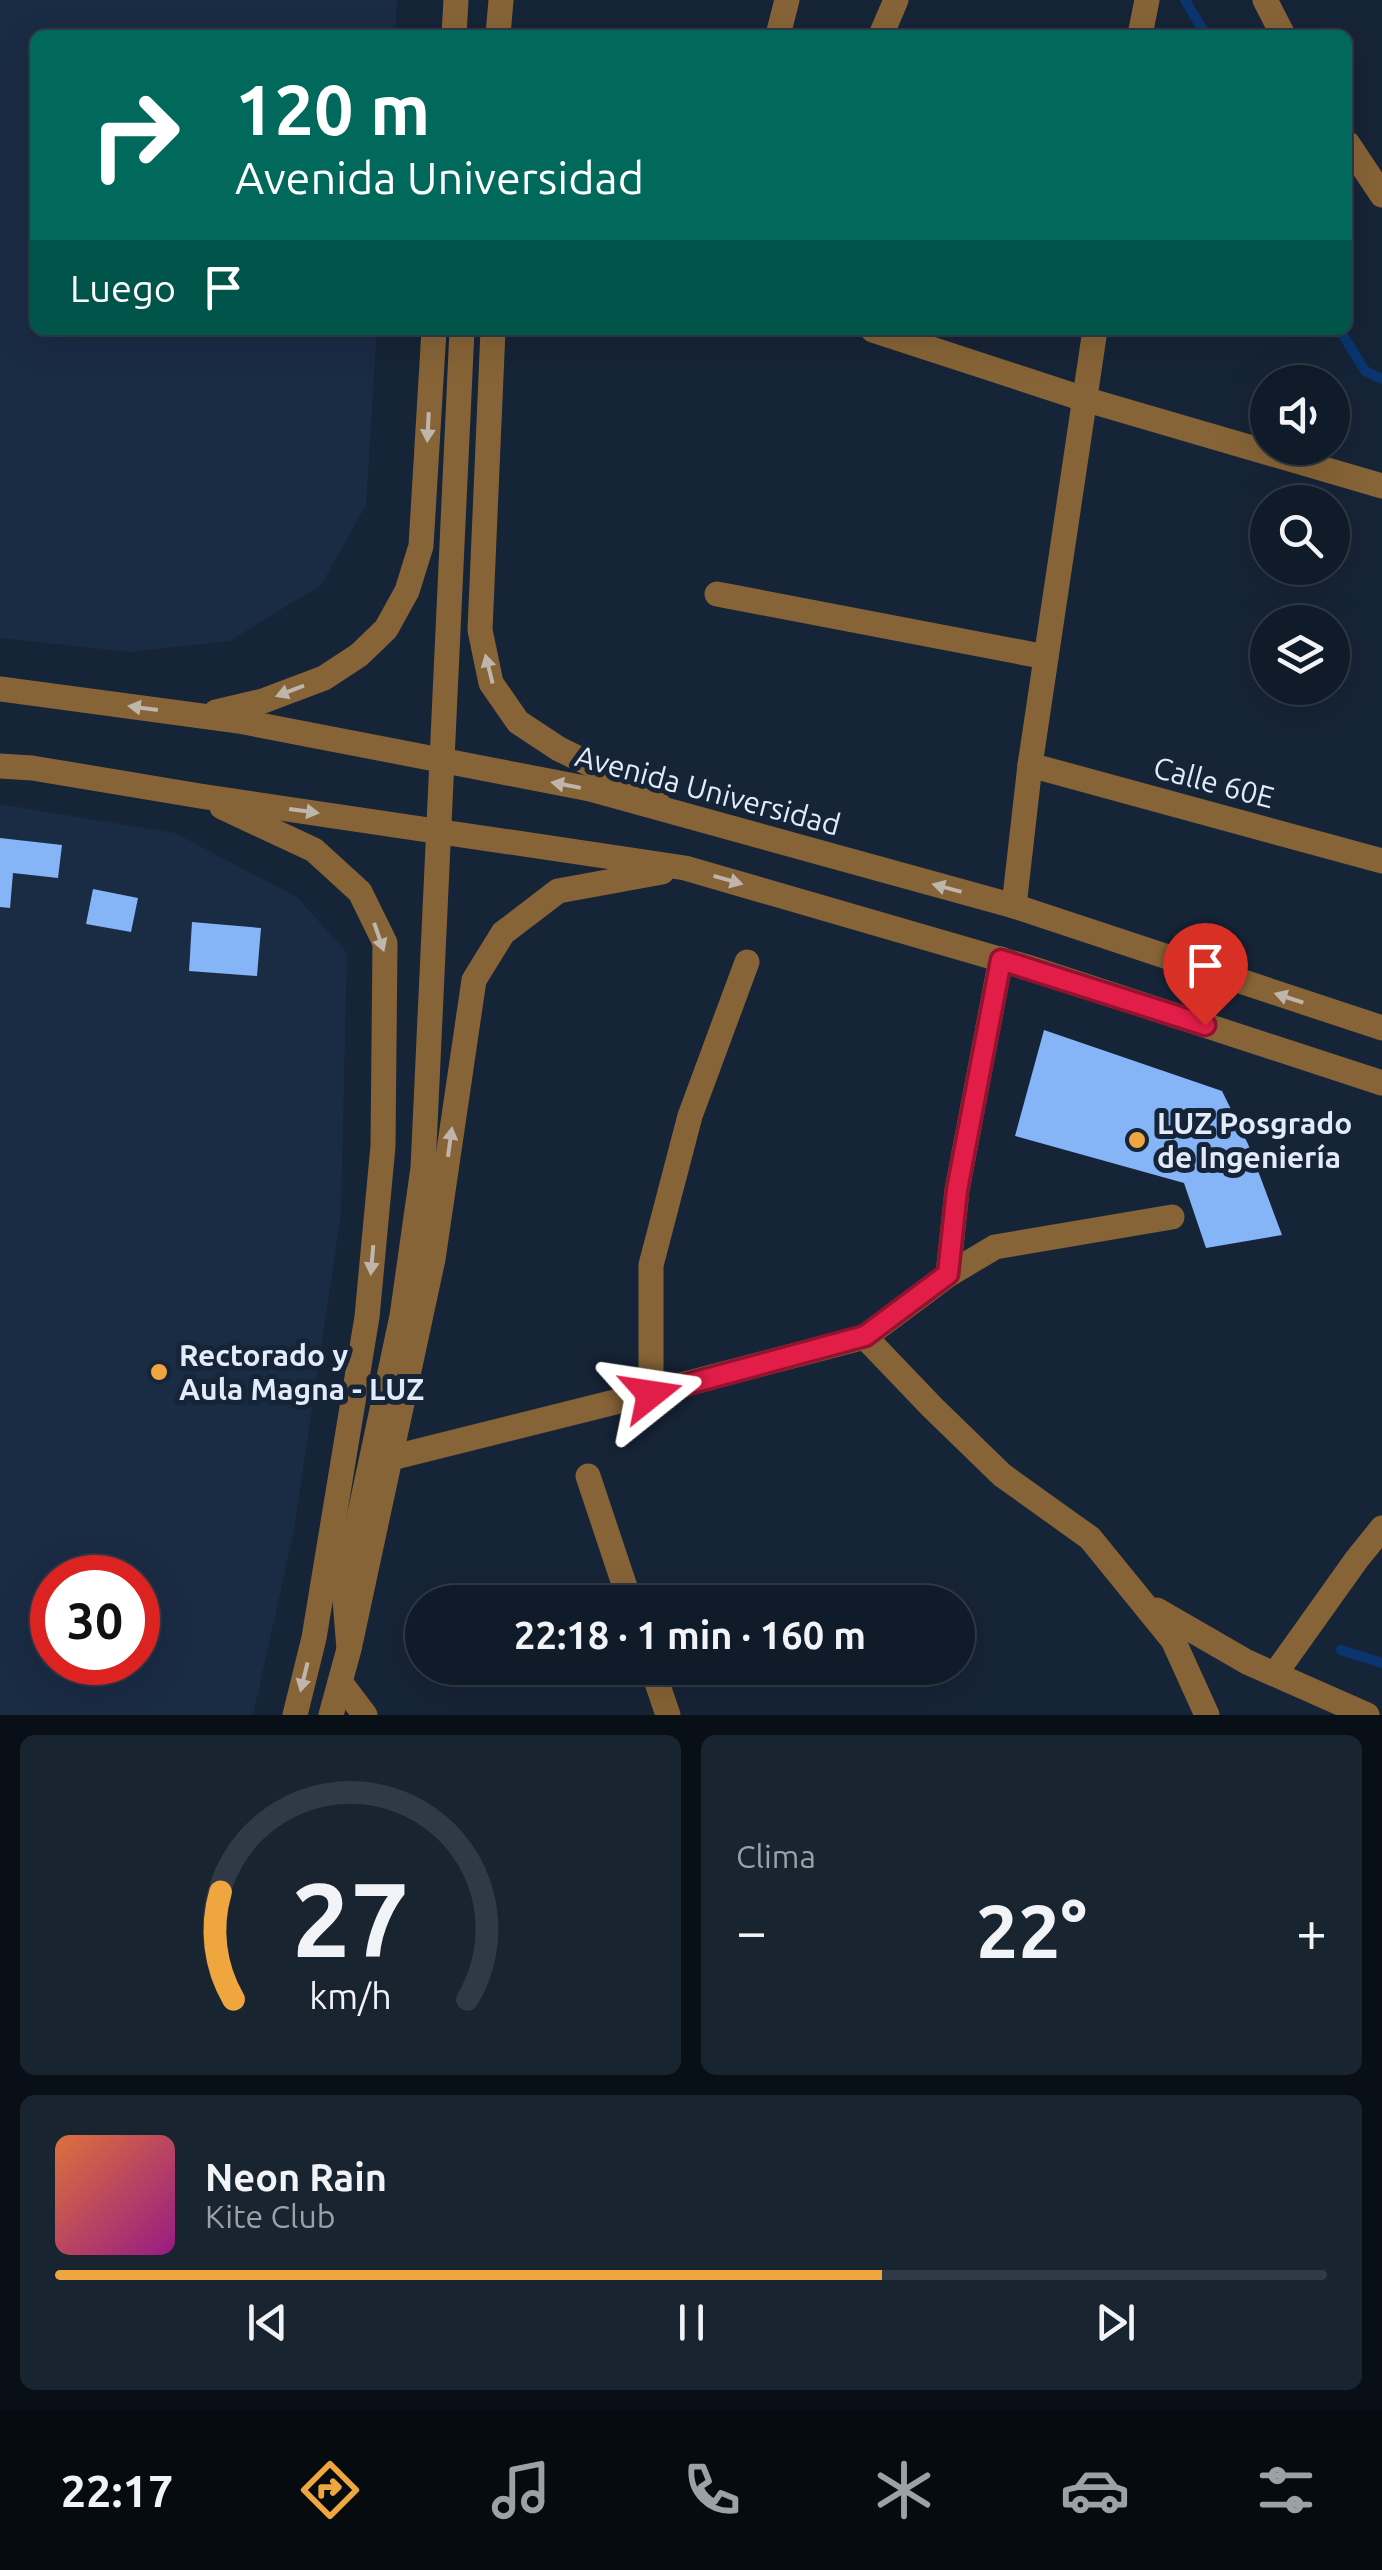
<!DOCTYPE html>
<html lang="es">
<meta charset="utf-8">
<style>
body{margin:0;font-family:Ubuntu,sans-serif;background:#192431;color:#f1f3f6;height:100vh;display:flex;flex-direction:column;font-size:38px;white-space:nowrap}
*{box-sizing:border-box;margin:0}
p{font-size:32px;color:#9ca1a8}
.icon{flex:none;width:55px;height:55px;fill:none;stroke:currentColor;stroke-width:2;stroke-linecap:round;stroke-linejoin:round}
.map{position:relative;height:1715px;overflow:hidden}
.side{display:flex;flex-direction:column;gap:20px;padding:20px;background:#090f17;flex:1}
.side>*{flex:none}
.hud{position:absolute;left:30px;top:30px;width:1322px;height:305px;border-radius:15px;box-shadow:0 10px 40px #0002,0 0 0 2px #303946;background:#00695c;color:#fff;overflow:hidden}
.tools{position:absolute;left:1250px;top:365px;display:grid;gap:20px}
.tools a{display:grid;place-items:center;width:100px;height:100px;border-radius:50%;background:#101b29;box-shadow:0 10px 40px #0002,0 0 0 2px #303946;font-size:50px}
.speed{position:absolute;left:30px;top:1555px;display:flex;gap:20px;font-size:50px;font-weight:700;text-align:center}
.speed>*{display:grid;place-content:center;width:130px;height:130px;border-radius:50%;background:#101b29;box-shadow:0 10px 40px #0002,0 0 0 2px #303946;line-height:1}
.speed .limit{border:15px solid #d22;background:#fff;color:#111}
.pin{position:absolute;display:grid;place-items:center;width:85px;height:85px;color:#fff;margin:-102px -42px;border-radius:50% 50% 50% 0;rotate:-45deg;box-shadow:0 0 10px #0007}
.pin .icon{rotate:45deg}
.me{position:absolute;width:110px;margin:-55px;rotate:75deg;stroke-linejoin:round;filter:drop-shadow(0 0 8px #0008)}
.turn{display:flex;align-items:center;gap:35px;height:210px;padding:0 40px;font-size:45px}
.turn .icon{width:130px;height:130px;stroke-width:2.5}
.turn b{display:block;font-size:70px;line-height:85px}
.then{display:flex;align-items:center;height:95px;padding:0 40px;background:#0003;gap:20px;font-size:38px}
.big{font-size:75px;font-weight:700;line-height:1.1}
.side .card{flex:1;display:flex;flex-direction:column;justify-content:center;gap:15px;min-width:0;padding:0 35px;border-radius:15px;background:#192431}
.side .dial{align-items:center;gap:0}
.dial svg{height:260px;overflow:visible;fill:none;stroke:#303946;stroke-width:7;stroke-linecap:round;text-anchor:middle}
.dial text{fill:#f1f3f6;stroke:none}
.song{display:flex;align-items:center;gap:30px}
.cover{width:120px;height:120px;border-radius:15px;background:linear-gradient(135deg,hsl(20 70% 55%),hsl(310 70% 35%))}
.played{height:10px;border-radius:5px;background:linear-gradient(90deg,#f0a63e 65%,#303946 65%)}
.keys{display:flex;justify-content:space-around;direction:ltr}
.heat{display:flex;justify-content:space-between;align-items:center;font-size:55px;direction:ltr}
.side .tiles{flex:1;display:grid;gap:20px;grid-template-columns:1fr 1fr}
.card:last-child{grid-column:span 2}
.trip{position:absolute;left:405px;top:1585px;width:570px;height:100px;border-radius:50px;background:#101b29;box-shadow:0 10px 40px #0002,0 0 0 2px #303946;font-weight:700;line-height:100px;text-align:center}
.dock{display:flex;height:160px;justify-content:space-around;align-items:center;background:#060b10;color:#9ca1a8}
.dock .icon{width:70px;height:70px}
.dock .active{color:#f0a63e}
.dock b{font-size:45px;color:#f1f3f6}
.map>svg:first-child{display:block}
.built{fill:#1a2b44;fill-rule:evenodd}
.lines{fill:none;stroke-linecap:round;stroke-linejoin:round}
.stream{stroke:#0a356f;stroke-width:10}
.building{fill:#85b4f7}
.minor{stroke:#876437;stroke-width:25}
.oneway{fill:#beb5ab}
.route-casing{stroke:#92132f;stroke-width:25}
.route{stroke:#e11d48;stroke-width:18}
.poi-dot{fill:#f0a63e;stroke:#162437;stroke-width:4}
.labels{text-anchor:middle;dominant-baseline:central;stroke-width:10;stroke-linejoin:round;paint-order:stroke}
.street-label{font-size:30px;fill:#e2ebf9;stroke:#162437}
.poi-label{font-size:30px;font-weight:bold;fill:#e2ebf9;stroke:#162437;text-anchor:start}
</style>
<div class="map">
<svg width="1382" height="1715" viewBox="0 0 1382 1715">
<rect width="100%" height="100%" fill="#162437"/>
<g class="built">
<path d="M0,0h397l-2,35h-360v295h342l-11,175 -45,80 -91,56 -100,11 -130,-14z"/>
<path d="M0,804l175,29 122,64 50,56 -6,261 -47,316 -41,185h-253zM52,1578h86v84h-86z"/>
</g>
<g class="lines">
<g class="stream">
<path d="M1185,0l21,35"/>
<path d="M1340,330l25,41 17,8"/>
<path d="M1341,1650l41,13"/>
</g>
</g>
<g class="building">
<path d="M0,838l62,7 -4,33 -45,-5 -3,35 -10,-1z"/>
<path d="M93,889l45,9 -7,34 -45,-8z"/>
<path d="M192,922l69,6 -4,48 -68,-5z"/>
<path d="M1044,1030l178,61 26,53 34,91 -76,13 -22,-65 -169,-47z"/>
</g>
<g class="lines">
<g class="minor">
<path d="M1265,0l18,35"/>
<path d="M454,35l2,-35"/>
<path d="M498,35l3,-35"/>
<path d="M778,35l9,-35"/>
<path d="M881,35l15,-35"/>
<path d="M1140,35l7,-35"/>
<path d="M1348,144l34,51"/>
<path d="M493,330l-13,300 11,53 27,39 41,27 97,47"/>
<path d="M873,330l211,69 298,87"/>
<path d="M717,594l329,63"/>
<path d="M0,689l239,32 351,68 424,117 368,122"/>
<path d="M216,712l47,-11 61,-23 35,-23 27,-26 21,-38 14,-45 13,-216"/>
<path d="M1030,765l352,96"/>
<path d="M0,766l32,2 168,28 485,72 342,99 355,116"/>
<path d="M222,807l92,43 46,42 25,51 -2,203 -16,171 -53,321 -19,77"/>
<path d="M1014,906l16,-141 65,-435"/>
<path d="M948,1275l47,-28 177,-30"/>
<path d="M865,1337l83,-62 9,-85 44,-231"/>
<path d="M651,1393v-128l39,-149 57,-154"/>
<path d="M391,1458l260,-65 214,-56 67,70 70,68 88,63 83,102 34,75"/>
<path d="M588,1476l42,126"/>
<path d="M1157,1610l90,52 120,53"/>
<path d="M349,1649l-5,-61 58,-272 21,-148 39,-838"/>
<path d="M652,1668l16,47"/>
<path d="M1275,1674l82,-115 25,-31"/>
<path d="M340,1682l25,33"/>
<path d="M331,1715l18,-66 84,-390 41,-279 29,-47 55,-42 104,-19"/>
</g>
</g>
<defs><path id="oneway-solid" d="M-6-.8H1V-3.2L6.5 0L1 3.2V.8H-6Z" transform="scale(2.5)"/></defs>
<g class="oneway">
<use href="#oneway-solid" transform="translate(428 427) rotate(93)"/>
<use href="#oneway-solid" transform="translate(489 669) rotate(-104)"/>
<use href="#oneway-solid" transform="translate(290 691) rotate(159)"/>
<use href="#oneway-solid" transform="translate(143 708) rotate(-172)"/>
<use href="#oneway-solid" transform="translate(566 785) rotate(-169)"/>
<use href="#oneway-solid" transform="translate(304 811) rotate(8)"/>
<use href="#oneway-solid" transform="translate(728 880) rotate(16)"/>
<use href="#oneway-solid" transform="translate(947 888) rotate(-165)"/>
<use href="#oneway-solid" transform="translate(379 937) rotate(71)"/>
<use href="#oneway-solid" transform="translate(1289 998) rotate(-162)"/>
<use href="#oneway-solid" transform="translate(450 1142) rotate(-82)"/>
<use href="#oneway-solid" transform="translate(372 1260) rotate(95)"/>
<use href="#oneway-solid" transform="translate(304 1677) rotate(104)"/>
</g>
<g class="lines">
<g class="route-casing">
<path id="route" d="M651,1394l214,-58 83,-62 9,-84 44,-230 204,65"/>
</g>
<use href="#route" class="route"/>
</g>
<g class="poi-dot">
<circle cx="1137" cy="1140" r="10"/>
<circle cx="159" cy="1372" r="10"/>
</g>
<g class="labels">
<g class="street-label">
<text transform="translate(1214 782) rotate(15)">Calle 60E</text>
<text transform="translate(708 790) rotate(15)">Avenida Universidad</text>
</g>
<g class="poi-label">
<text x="1157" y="1123">LUZ Posgrado<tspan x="1157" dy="34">de Ingeniería</tspan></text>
<text x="179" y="1355">Rectorado y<tspan x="179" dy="34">Aula Magna - LUZ</tspan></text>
</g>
</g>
</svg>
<div class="tools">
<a><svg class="icon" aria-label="sound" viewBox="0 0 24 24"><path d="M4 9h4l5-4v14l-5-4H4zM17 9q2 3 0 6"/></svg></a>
<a><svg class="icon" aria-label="search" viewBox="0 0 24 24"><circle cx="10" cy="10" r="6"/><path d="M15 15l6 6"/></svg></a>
<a><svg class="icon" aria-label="layers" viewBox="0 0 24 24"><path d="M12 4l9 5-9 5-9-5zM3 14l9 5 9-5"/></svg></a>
</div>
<div class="speed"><div class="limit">30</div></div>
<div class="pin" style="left:1205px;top:1025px;background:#d93025"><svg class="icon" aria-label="arrive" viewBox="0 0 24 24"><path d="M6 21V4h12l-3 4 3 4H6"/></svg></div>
<svg class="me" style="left:651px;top:1394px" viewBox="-20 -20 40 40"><path d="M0-17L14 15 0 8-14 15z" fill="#e11d48" stroke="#fff" stroke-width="4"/></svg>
<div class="trip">22:18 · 1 min · 160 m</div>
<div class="hud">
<div class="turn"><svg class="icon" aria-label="right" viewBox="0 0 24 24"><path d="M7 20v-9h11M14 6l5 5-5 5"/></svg><div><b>120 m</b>Avenida Universidad</div></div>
<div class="then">Luego<svg class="icon" aria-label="arrive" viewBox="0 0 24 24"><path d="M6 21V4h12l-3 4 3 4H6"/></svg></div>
</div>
</div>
<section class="side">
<div class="tiles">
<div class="card dial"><svg viewBox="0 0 100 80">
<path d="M14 69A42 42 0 1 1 86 69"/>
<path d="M14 69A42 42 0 0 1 10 36" stroke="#f0a63e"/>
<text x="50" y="56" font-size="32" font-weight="700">27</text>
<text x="50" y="72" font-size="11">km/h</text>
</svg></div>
<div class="card"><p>Clima</p>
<div class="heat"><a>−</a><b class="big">22°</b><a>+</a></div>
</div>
<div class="card">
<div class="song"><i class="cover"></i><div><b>Neon Rain</b><p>Kite Club</p></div></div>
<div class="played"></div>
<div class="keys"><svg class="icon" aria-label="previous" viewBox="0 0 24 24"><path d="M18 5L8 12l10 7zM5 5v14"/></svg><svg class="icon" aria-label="pause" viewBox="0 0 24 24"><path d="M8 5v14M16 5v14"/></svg><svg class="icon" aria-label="next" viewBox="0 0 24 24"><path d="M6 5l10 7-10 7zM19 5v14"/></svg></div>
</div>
</div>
</section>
<nav class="dock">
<b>22:17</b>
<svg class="icon active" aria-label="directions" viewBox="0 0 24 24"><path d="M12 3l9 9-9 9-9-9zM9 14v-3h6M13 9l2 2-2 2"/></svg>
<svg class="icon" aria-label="music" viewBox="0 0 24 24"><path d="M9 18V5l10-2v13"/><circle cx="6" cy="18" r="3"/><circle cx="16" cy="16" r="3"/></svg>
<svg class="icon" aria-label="phone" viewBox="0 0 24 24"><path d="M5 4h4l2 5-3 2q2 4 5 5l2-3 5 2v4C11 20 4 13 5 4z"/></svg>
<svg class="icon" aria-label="climate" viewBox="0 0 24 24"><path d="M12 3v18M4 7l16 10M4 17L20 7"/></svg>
<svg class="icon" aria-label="car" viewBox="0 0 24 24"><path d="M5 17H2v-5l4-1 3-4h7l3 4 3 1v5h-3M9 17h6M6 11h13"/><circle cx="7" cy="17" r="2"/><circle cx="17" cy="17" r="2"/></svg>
<svg class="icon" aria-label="filters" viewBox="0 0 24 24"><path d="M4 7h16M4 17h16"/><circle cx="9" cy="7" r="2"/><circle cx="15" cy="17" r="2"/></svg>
</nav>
